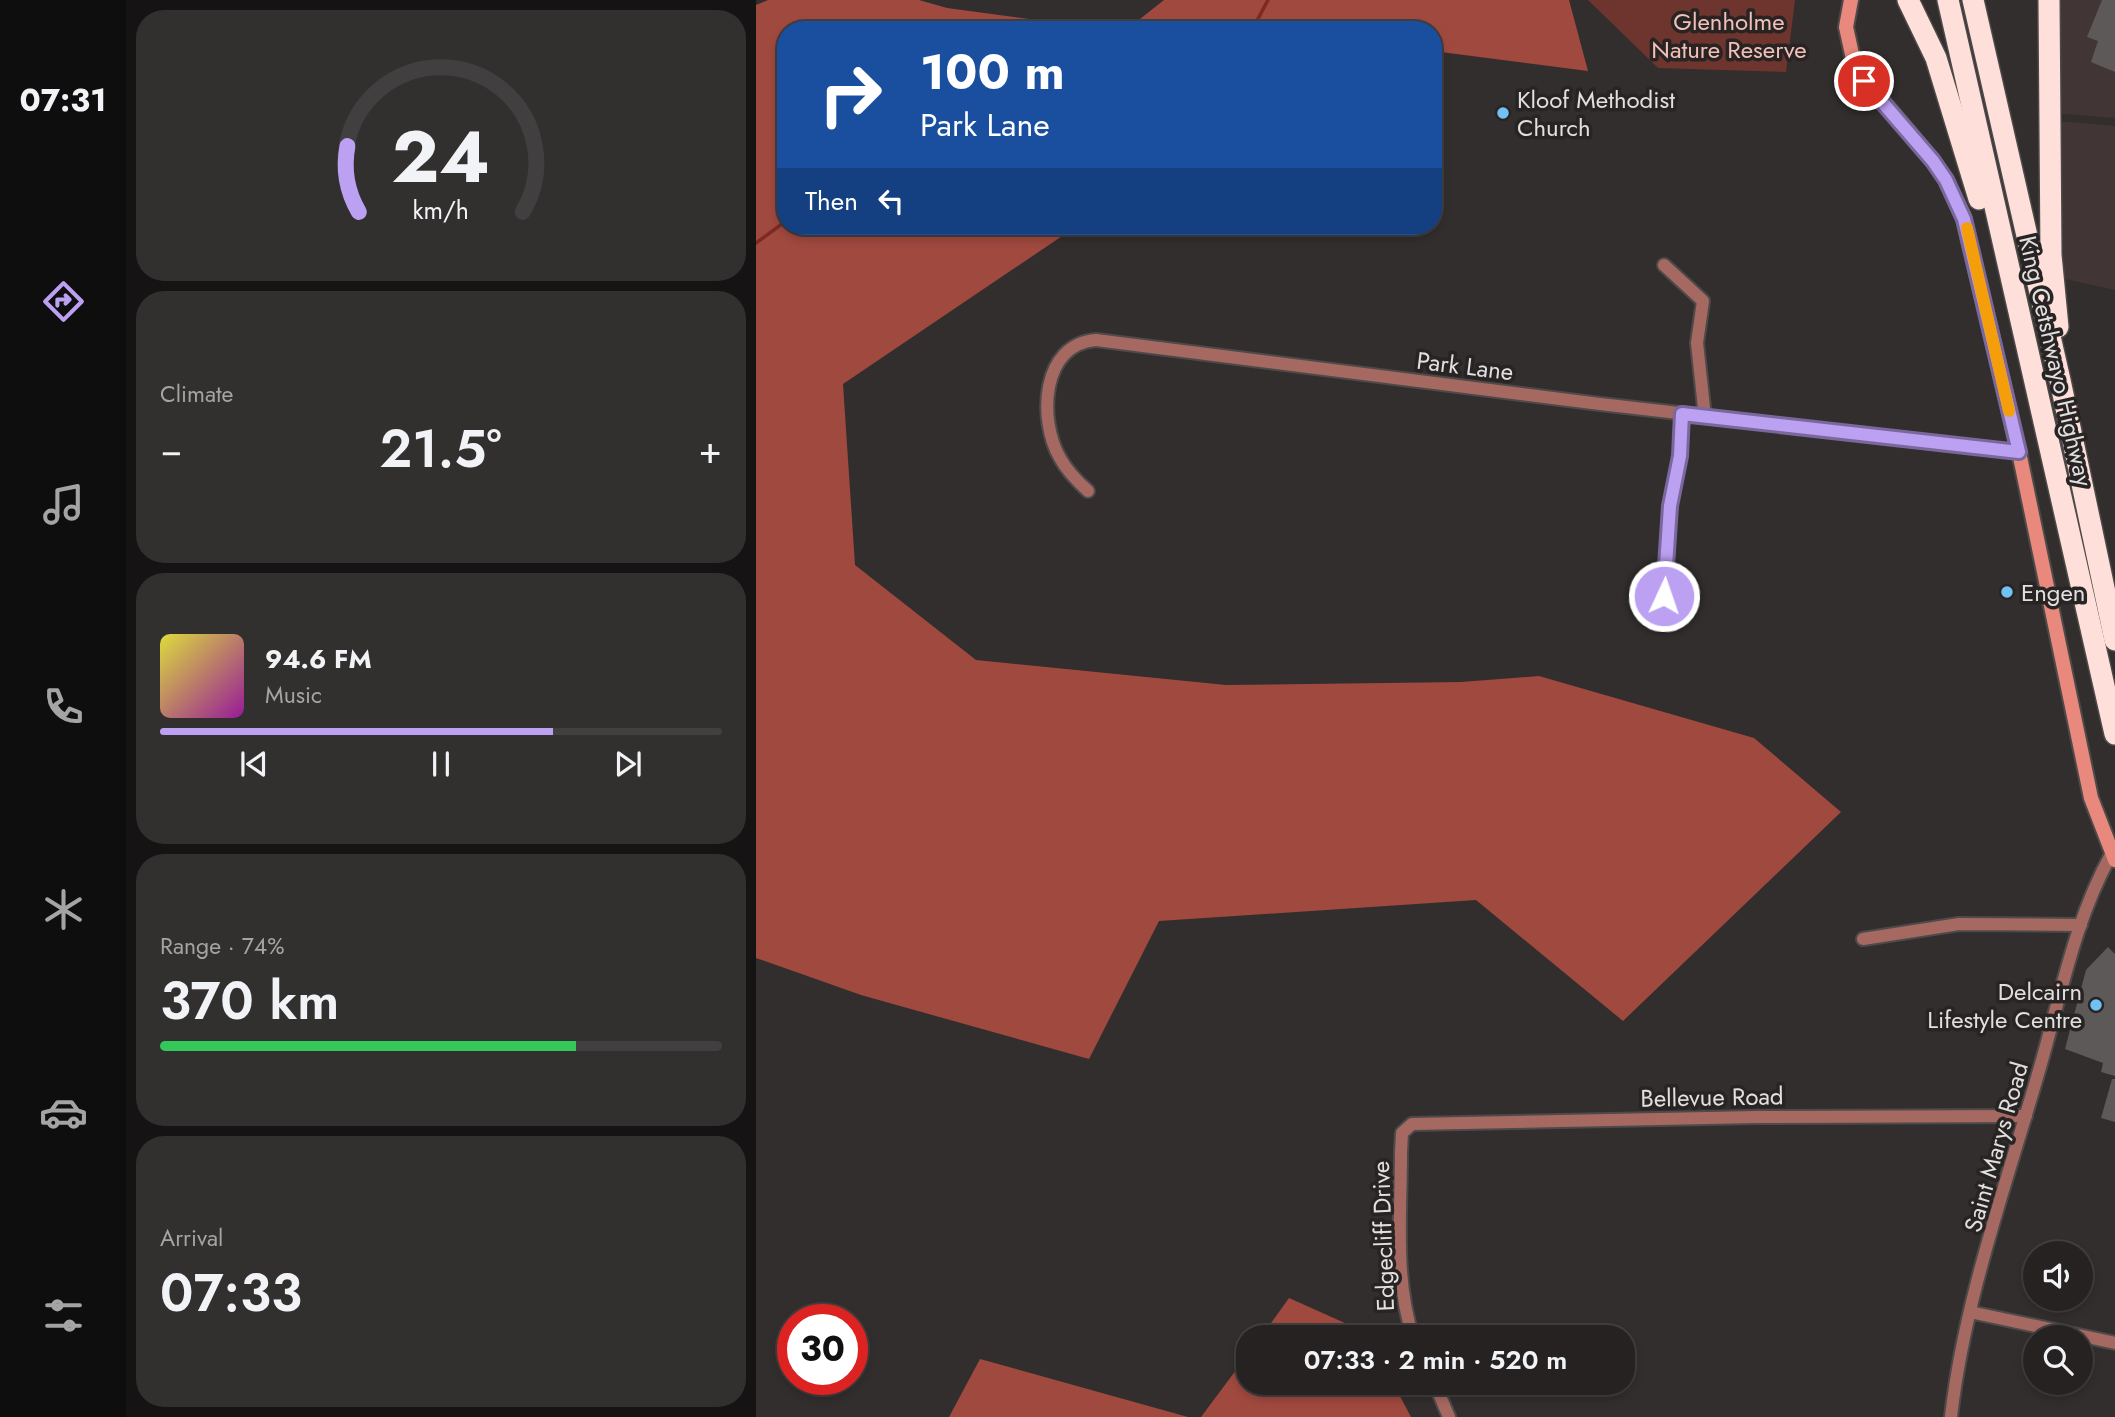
<!DOCTYPE html>
<meta charset="utf-8">
<style>
body{margin:0;font-family:Jost,sans-serif;background:#322f2f;color:#f1f3f6;height:100vh;display:flex;flex-direction:column;font-size:26px;white-space:nowrap}
*{box-sizing:border-box;margin:0}
p{font-size:23px;color:#a4a4a5}
.icon{flex:none;width:38px;height:38px;fill:none;stroke:currentColor;stroke-width:2;stroke-linecap:round;stroke-linejoin:round}
.map{position:relative;flex:1;overflow:hidden}
.side{display:flex;flex-direction:column;gap:10px;padding:10px;background:#151313;width:630px}
.side>*{flex:none}
.banner{position:absolute;left:21px;top:21px;width:665px;height:214px;border-radius:28px;box-shadow:0 4px 10px #0003,0 0 0 2px #423f40;background:#1a4fa0;color:#fff;overflow:hidden}
.fabs{position:absolute;left:1267px;top:1241px;display:grid;gap:14px}
.fabs a{display:grid;place-items:center;width:70px;height:70px;border-radius:50%;background:#262222;box-shadow:0 4px 10px #0003,0 0 0 2px #423f40;font-size:35px}
.speed{position:absolute;left:21px;top:1304px;display:flex;gap:14px;font-size:35px;font-weight:700;text-align:center}
.speed>*{display:grid;place-content:center;width:91px;height:91px;border-radius:50%;background:#262222;box-shadow:0 4px 10px #0003,0 0 0 2px #423f40;line-height:1}
.speed .limit{border:10px solid #d22;background:#fff;color:#111}
.pin{position:absolute;display:grid;place-items:center;width:60px;height:60px;color:#fff;margin:-30px;border:4px solid #fff;border-radius:50%;box-shadow:0 2px 7px #0007}
.me{position:absolute;width:77px;margin:-38px;rotate:3deg;stroke-linejoin:round;filter:drop-shadow(0 0 5px #0008)}
.turn{display:flex;align-items:center;gap:24px;height:147px;padding:0 28px;font-size:32px}
.turn .icon{width:91px;height:91px;stroke-width:2.5}
.turn b{display:block;font-size:49px;line-height:60px}
.then{display:flex;align-items:center;height:66px;padding:0 28px;background:#0003;gap:14px;font-size:26px}
.big{font-size:52px;font-weight:600;line-height:1.1}
.side .tile{flex:1;display:flex;flex-direction:column;justify-content:center;gap:10px;min-width:0;padding:0 24px;border-radius:28px;background:#322f2f}
.side .dial{align-items:center;gap:0}
.dial svg{height:182px;overflow:visible;fill:none;stroke:#423f40;stroke-width:7;stroke-linecap:round;text-anchor:middle}
.dial text{fill:#f1f3f6;stroke:none}
.song{display:flex;align-items:center;gap:21px}
.cover{width:84px;height:84px;border-radius:10px;background:linear-gradient(135deg,hsl(60 70% 55%),hsl(300 70% 35%))}
.played{height:7px;border-radius:4px;background:linear-gradient(90deg,#bca0f2 70%,#423f40 70%)}
.keys{display:flex;justify-content:space-around;direction:ltr}
.heat{display:flex;justify-content:space-between;align-items:center;font-size:38px;direction:ltr}
.charge{height:10px;border-radius:5px;background:linear-gradient(90deg,#34c759 74%,#423f40 0)}
.trip{position:absolute;left:480px;top:1325px;width:399px;height:70px;border-radius:28px;background:#262222;box-shadow:0 4px 10px #0003,0 0 0 2px #423f40;font-weight:600;line-height:70px;text-align:center}
main{display:flex;flex:1;min-height:0}
.menu{display:flex;flex-direction:column;width:126px;justify-content:space-around;align-items:center;background:#0f0e0e;color:#a4a4a5}
.menu .icon{width:49px;height:49px}
.menu .current{color:#bca0f2}
.menu b{font-size:32px;color:#f1f3f6}
.map>svg:first-child{display:block}
.built{fill:#413635}
.green{fill:#6d352e}
.forest{fill:#a0493f}
.lines{fill:none;stroke-linecap:round;stroke-linejoin:round}
.stream{stroke:#7e2a23;stroke-width:3.5}
.building{fill:#5d5958}
.street-casing{stroke:#4e4a4a;stroke-width:16}
.secondary-casing{stroke:#4e4a4a;stroke-width:18}
.highway-casing{stroke:#4e4a4a;stroke-width:24}
.street{stroke:#a66961;stroke-width:12}
.secondary{stroke:#e9887c;stroke-width:14}
.highway{stroke:#fedfda;stroke-width:21}
.route-casing{stroke:#7a689d;stroke-width:18}
.route{stroke:#bca0f2;stroke-width:12}
.slow{stroke:#f59e0b;stroke-width:12}
.poi-dot{fill:#71c1f5;stroke:#282424;stroke-width:2.5}
.labels{text-anchor:middle;dominant-baseline:central;stroke-width:7;stroke-linejoin:round;paint-order:stroke}
.park-label{font-size:24px;fill:#f3c0b9;stroke:#282424}
.poi-label{font-size:24px;fill:#e1dfdf;stroke:#282424;text-anchor:start}
.street-label{font-size:24px;fill:#e1dfdf;stroke:#282424}
</style>
<main>
<nav class="menu">
<b>07:31</b>
<svg class="icon current" aria-label="directions" viewBox="0 0 24 24"><path d="M12 3l9 9-9 9-9-9zM9 14v-3h6M13 9l2 2-2 2"/></svg>
<svg class="icon" aria-label="music" viewBox="0 0 24 24"><path d="M9 18V5l10-2v13"/><circle cx="6" cy="18" r="3"/><circle cx="16" cy="16" r="3"/></svg>
<svg class="icon" aria-label="phone" viewBox="0 0 24 24"><path d="M5 4h4l2 5-3 2q2 4 5 5l2-3 5 2v4C11 20 4 13 5 4z"/></svg>
<svg class="icon" aria-label="climate" viewBox="0 0 24 24"><path d="M12 3v18M4 7l16 10M4 17L20 7"/></svg>
<svg class="icon" aria-label="car" viewBox="0 0 24 24"><path d="M5 17H2v-5l4-1 3-4h7l3 4 3 1v5h-3M9 17h6M6 11h13"/><circle cx="7" cy="17" r="2"/><circle cx="17" cy="17" r="2"/></svg>
<svg class="icon" aria-label="filters" viewBox="0 0 24 24"><path d="M4 7h16M4 17h16"/><circle cx="9" cy="7" r="2"/><circle cx="15" cy="17" r="2"/></svg>
</nav>
<section class="side">
<div class="tile dial"><svg viewBox="0 0 100 80">
<path d="M14 69A42 42 0 1 1 86 69"/>
<path d="M14 69A42 42 0 0 1 9 40" stroke="#bca0f2"/>
<text x="50" y="56" font-size="32" font-weight="700">24</text>
<text x="50" y="72" font-size="11">km/h</text>
</svg></div>
<div class="tile"><p>Climate</p>
<div class="heat"><a>−</a><b class="big">21.5°</b><a>+</a></div>
</div>
<div class="tile">
<div class="song"><i class="cover"></i><div><b>94.6 FM</b><p>Music</p></div></div>
<div class="played"></div>
<div class="keys"><svg class="icon" aria-label="previous" viewBox="0 0 24 24"><path d="M18 5L8 12l10 7zM5 5v14"/></svg><svg class="icon" aria-label="pause" viewBox="0 0 24 24"><path d="M8 5v14M16 5v14"/></svg><svg class="icon" aria-label="next" viewBox="0 0 24 24"><path d="M6 5l10 7-10 7zM19 5v14"/></svg></div>
</div>
<div class="tile"><p>Range · 74%</p><b class="big">370 km</b><div class="charge"></div></div>
<div class="tile"><p>Arrival</p><b class="big">07:33</b></div>
</section>
<div class="map">
<svg width="1359" height="1417" viewBox="0 0 1359 1417">
<rect width="100%" height="100%" fill="#322e2e"/>
<g class="built">
<path d="M1296,0h63v118l-63,-5z"/>
<path d="M1299,121l60,5v164l-59,-13z"/>
</g>
<path class="green" d="M832,0h207l-9,72 -128,-4z"/>
<g class="forest">
<path d="M12,0h151l28,8 165,22h-326v196h291l-234,158 12,181 121,95 250,25 235,-3 78,-6 215,62 87,74 -218,209 -147,-121 -317,21 -70,138 -228,-64 -105,-37v-953z"/>
<path d="M408,0h405l19,71 -155,-20v-21h-141l-19,-3 -1,3h-146z"/>
<path d="M533,1298l76,34 3,5h-107z"/>
<path d="M492,1354v28l145,1 18,34h-210z"/>
<path d="M224,1359l208,58h-239z"/>
</g>
<g class="lines">
<g class="stream">
<path d="M496,30l16,-30"/>
<path d="M0,243l30,-22"/>
</g>
</g>
<g class="building">
<path d="M1346,0h13v72l-24,-10 7,-21 -11,-4z"/>
<path d="M1352,947l7,7v122l-14,-4 2,-9 -38,-14 21,-79z"/>
<path d="M1356,1079h3v43l-14,-4z"/>
</g>
<g class="lines">
<g class="street-casing">
<g id="street">
<path d="M908,265l39,36 -6,42 8,74"/>
<path d="M332,491c-10,-9 -21,-20 -28,-33 -22,-38 -19,-114 36,-118l504,64 419,48"/>
<path d="M908,596l6,-90 10,-50 2,-42"/>
<path d="M1107,939l96,-15 122,1"/>
<path d="M1214,1312l145,31"/>
<path d="M657,1337c-19,-58 -12,-124 -12,-185l1,-19 10,-9 345,-7 269,-1"/>
<path d="M678,1382l15,35"/>
<path d="M1195,1417c13,-116 55,-232 87,-343 22,-74 36,-154 74,-221"/>
</g>
</g>
<g class="secondary-casing">
<path id="secondary" d="M1095,0l-5,27 9,41 78,93 13,19 18,39 55,233 72,346 24,62"/>
</g>
<g class="highway-casing">
<g id="highway">
<path d="M1152,0l28,58 43,141"/>
<path d="M1192,0l167,734"/>
<path d="M1217,0l87,380 55,260"/>
<path d="M1293,0l2,255 7,72"/>
</g>
</g>
<use href="#street" class="street"/>
<use href="#secondary" class="secondary"/>
<use href="#highway" class="highway"/>
</g>
<g class="lines">
<g class="route-casing">
<path id="route" d="M908,596l6,-90 10,-50 2,-42 337,38 -55,-233 -18,-39 -13,-19 -69,-80"/>
</g>
<use href="#route" class="route"/>
<path class="slow" d="M1211,228l42,183"/>
</g>
<g class="poi-dot">
<circle cx="747" cy="113" r="7"/>
<circle cx="1251" cy="592" r="7"/>
<circle cx="1340" cy="1005" r="7"/>
</g>
<g class="labels">
<g class="park-label">
<text x="973" y="21">Glenholme<tspan x="973" dy="28">Nature Reserve</tspan></text>
</g>
<g class="poi-label">
<text x="761" y="99">Kloof Methodist<tspan x="761" dy="28">Church</tspan></text>
<text x="1265" y="592">Engen</text>
<text x="1326" y="991" text-anchor="end">Delcairn<tspan x="1326" dy="28">Lifestyle Centre</tspan></text>
</g>
<g class="street-label">
<text transform="translate(1300 361) rotate(77)">King Cetshwayo Highway</text>
<text transform="translate(709 366) rotate(7)">Park Lane</text>
<text transform="translate(956 1097) rotate(-1)">Bellevue Road</text>
<text transform="translate(1240 1147) rotate(-74)">Saint Marys Road</text>
<text transform="translate(627 1236) rotate(-92)">Edgecliff Drive</text>
</g>
</g>
</svg>
<div class="fabs">
<a><svg class="icon" aria-label="sound" viewBox="0 0 24 24"><path d="M4 9h4l5-4v14l-5-4H4zM17 9q2 3 0 6"/></svg></a>
<a><svg class="icon" aria-label="search" viewBox="0 0 24 24"><circle cx="10" cy="10" r="6"/><path d="M15 15l6 6"/></svg></a>
</div>
<div class="speed"><div class="limit">30</div></div>
<div class="pin" style="left:1108px;top:81px;background:#d93025"><svg class="icon" aria-label="arrive" viewBox="0 0 24 24"><path d="M6 21V4h12l-3 4 3 4H6"/></svg></div>
<svg class="me" style="left:908px;top:596px" viewBox="-20 -20 40 40"><circle r="17" fill="#bca0f2" stroke="#fff" stroke-width="3"/><path d="M0-11L8 9 0 5-8 9z" fill="#fff"/></svg>
<div class="trip">07:33 · 2 min · 520 m</div>
<div class="banner">
<div class="turn"><svg class="icon" aria-label="right" viewBox="0 0 24 24"><path d="M7 20v-9h11M14 6l5 5-5 5"/></svg><div><b>100 m</b>Park Lane</div></div>
<div class="then">Then<svg class="icon" aria-label="left" viewBox="0 0 24 24"><path d="M17 20v-9H6M10 6l-5 5 5 5"/></svg></div>
</div>
</div>
</main>
